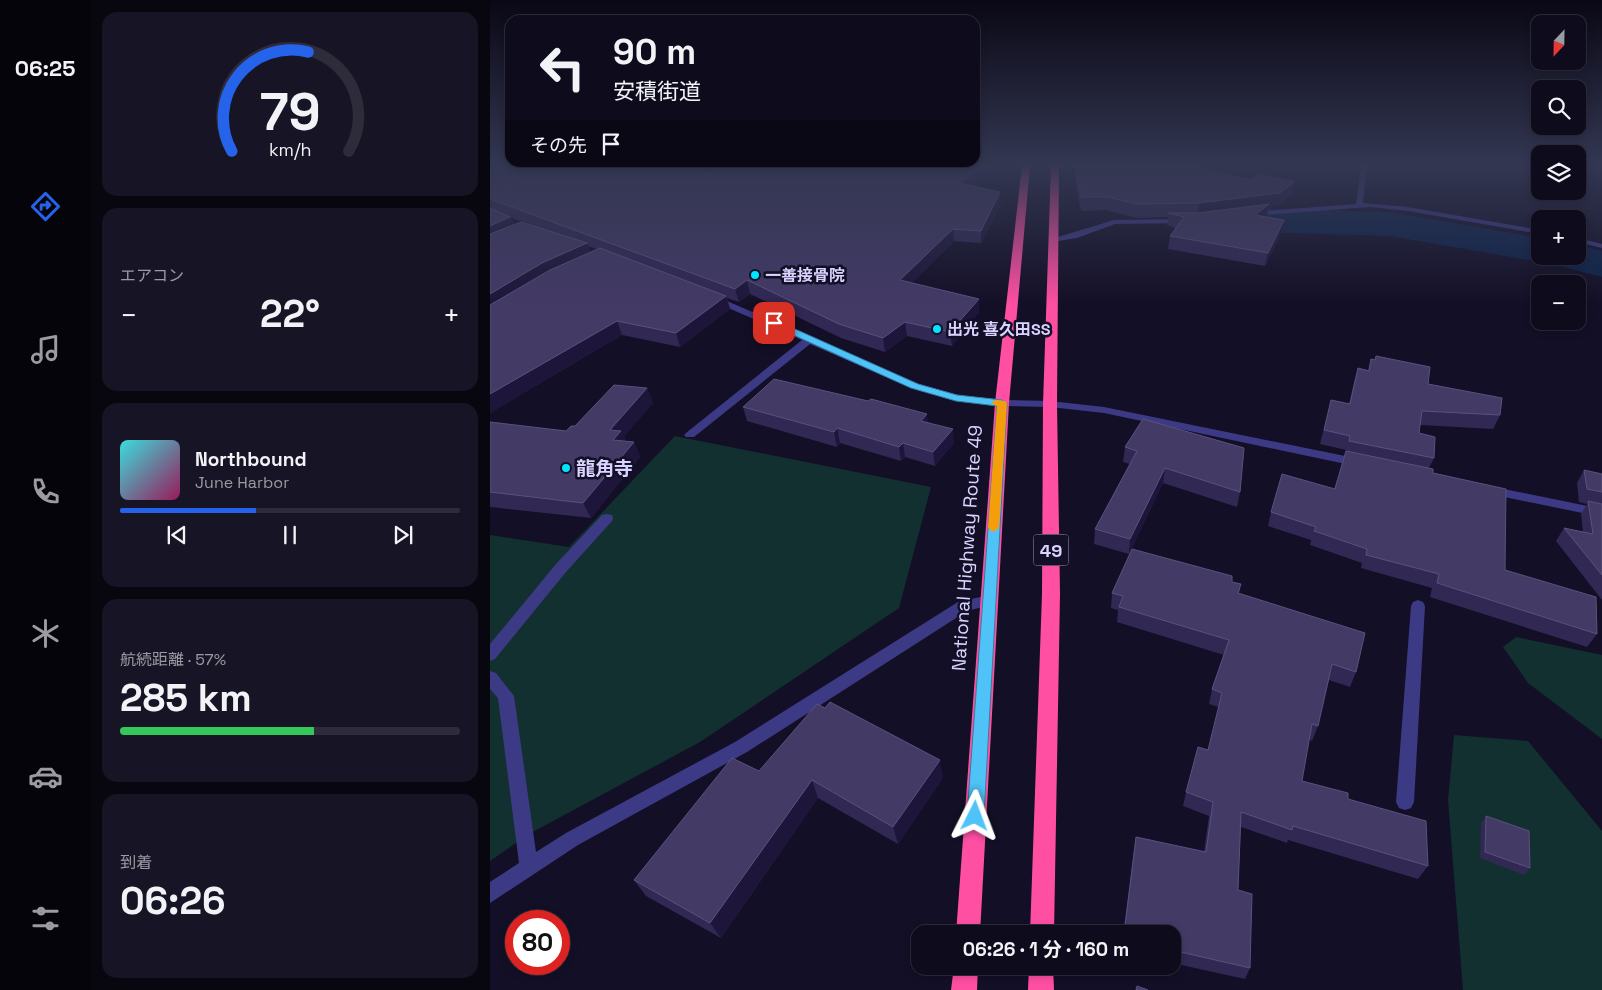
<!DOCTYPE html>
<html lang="ja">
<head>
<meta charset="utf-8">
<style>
	body { margin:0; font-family:"Space Grotesk","Noto Sans JP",sans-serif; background:#171425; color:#f1f3f6; height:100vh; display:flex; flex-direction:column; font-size:19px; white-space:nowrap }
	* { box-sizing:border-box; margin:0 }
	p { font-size:16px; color:#9b9ba3 }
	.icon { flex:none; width:28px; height:28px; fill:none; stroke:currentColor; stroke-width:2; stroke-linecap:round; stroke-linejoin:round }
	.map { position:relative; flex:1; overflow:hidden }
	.sheet { display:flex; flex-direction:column; gap:12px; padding:12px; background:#08060f; width:400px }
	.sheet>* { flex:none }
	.hud { position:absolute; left:15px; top:15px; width:475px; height:152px; border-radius:15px; box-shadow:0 2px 8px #0003,0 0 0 1px #2e2b3b; background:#0e0b1c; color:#f1f3f6; overflow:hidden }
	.needle { width:32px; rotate:202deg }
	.controls { position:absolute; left:1041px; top:15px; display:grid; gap:10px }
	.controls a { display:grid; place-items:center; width:55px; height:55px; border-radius:10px; background:#0e0b1c; box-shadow:0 2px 8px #0003,0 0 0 1px #2e2b3b; font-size:25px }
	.speed { position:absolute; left:15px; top:910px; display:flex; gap:10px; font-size:25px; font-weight:700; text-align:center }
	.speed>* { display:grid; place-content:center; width:65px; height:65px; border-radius:50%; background:#0e0b1c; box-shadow:0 2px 8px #0003,0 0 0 1px #2e2b3b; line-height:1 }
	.speed .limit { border:8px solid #d22; background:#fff; color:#111 }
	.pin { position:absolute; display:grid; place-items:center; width:42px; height:42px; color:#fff; margin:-21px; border-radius:10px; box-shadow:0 2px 8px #0006 }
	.me { position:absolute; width:55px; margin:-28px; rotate:3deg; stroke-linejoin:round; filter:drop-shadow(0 0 4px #0008) }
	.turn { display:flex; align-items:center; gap:18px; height:105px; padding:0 25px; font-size:22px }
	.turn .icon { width:65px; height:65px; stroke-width:2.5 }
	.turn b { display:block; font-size:35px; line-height:42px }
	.then { display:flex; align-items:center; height:48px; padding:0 25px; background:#0003; gap:10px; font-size:19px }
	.big { font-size:38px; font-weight:700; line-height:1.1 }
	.sheet .tile { flex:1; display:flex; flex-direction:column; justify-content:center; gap:8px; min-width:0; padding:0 18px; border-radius:15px; background:#171425 }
	.sheet .dial { align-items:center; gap:0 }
	.dial svg { height:130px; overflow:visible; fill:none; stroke:#2e2b3b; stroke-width:7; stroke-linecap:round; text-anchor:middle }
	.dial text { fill:#f1f3f6; stroke:none }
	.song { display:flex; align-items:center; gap:15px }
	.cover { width:60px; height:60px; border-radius:8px; background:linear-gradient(135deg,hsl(180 70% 55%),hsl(330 70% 35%)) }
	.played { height:5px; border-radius:2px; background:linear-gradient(90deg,#2563eb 40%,#2e2b3b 40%) }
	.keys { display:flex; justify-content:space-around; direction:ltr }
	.heat { display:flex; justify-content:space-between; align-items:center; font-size:28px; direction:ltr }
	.charge { height:8px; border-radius:4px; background:linear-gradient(90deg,#34c759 57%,#2e2b3b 0) }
	.trip { position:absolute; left:421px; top:925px; width:270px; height:50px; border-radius:15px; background:#0e0b1c; box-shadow:0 2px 8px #0003,0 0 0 1px #2e2b3b; font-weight:700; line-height:50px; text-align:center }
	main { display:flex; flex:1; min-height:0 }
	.tabs { display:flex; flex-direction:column; width:90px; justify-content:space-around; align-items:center; background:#06040b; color:#9b9ba3 }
	.tabs .icon { width:35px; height:35px }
	.tabs .current { color:#2563eb }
	.tabs b { font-size:22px; color:#f1f3f6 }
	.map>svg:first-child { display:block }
	.green { fill:#12302f }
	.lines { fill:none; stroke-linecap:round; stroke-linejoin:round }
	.river { fill:#0c2248; fill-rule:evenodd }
	.minor { fill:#3d3a85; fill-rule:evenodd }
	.highway { fill:#ff4fa3; fill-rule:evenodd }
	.wall { fill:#312854; fill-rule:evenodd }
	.shaded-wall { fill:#1d163a }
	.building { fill:#433a66; stroke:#5a527e }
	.route { fill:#4fc3f7; stroke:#337fa1 }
	.slow { fill:#f59e0b }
	.poi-dot { fill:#00e5ff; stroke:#130f26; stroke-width:2 }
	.labels { text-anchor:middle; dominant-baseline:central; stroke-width:5; stroke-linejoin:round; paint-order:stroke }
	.far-poi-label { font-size:16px; font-weight:bold; fill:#d9d4ff; stroke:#130f26; text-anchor:start }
	.shield { fill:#130f26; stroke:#9e99be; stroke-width:1 }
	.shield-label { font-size:18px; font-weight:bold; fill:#d9d4ff }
	.poi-label { font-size:19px; font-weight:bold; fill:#d9d4ff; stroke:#130f26; text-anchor:start }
	.street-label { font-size:19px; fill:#d9d4ff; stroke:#130f26 }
</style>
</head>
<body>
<main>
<nav class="tabs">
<b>06:25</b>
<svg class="icon current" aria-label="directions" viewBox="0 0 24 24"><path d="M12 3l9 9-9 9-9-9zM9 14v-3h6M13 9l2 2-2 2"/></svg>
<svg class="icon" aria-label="music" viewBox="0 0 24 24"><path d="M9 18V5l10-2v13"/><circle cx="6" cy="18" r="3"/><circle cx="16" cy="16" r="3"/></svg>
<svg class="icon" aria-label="phone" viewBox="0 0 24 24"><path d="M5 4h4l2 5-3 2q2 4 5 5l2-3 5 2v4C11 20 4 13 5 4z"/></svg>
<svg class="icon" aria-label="climate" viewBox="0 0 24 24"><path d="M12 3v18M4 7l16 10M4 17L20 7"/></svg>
<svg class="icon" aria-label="car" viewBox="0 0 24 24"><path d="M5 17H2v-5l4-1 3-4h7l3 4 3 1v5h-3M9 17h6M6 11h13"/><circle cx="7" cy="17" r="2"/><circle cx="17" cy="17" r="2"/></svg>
<svg class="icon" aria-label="filters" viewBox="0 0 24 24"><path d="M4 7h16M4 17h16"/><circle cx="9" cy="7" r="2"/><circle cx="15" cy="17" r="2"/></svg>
</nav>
<section class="sheet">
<div class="tile dial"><svg viewBox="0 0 100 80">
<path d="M14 69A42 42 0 1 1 86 69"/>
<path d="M14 69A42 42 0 0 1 61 8" stroke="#2563eb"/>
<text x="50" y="56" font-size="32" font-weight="700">79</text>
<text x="50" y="72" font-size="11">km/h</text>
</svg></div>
<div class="tile"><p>エアコン</p>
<div class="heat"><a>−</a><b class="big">22°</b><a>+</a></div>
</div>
<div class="tile">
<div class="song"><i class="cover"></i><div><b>Northbound</b><p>June Harbor</p></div></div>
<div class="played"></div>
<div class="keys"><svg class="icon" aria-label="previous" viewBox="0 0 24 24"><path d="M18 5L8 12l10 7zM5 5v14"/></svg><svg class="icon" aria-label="pause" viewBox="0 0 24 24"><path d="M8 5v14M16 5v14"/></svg><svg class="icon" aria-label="next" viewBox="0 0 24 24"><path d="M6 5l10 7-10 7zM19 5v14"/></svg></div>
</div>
<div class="tile"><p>航続距離 · 57%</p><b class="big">285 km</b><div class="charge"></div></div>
<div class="tile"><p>到着</p><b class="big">06:26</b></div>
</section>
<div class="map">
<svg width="1112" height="990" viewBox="0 0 1112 990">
	<rect width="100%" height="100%" fill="#130f26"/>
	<!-- green -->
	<path class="green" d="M185,436l256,51 -32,121 -199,134 -171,92 -39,27v-326l79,12z
		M1026,637l86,18v84l-74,-56 -25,-36z
		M964,735l74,6 74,90v159h-139l-15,-190z"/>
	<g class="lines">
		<!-- river -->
		<path class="river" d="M708,199l55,9 137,4 150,26v18h38v-11l24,6v26l-47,-12 -4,-5 -11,2 -150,-26 -137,-4 -69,-14 -5,-8 5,-8z"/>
		<!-- minor -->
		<path class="minor" d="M871,166h6l-4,37 45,4 132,23v4l-132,-23 -38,-4 -120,9 -4,-2 4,-2 106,-8z
			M693,219h3v4l-71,1 -38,14 -25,4 -4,-2 66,-20z
			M1088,238l24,6v4l-24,-6z
			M223,295l206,89 38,11 45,5 48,1 54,6 256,52 6,4 -6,4 -256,-54 -54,-6 -48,-1 -46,-5 -45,-13 -101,-44 -116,93h-8l-2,-2 2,-2 116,-93 -92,-40 -2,-2z
			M999,486l113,23v8l-117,-24 -2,-3z
			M117,514l5,1 1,3 -1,3 -46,51 -71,87 -5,2v-17l66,-80 46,-49z
			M499,595l5,1 2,4 -2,4 -27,7 -220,141 -169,93 -88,58v-21l29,-19 -21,-165 -8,-9v-18l6,2 18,23 22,156 30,-19 169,-91 223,-140z
			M928,600l5,2 2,4 -11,196 -3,6 -6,2 -6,-2 -3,-6 15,-196 2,-4z"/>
		<!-- highway -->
		<path class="highway" d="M532,166h8l-21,237 -29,531h-24l39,-531z
			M561,166h8l-2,238 3,190 -6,340h-24l12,-340 1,-190z
			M464,966h24l-1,24h-26z
			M539,966h24l1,24h-26z"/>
	</g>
	<!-- wall -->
	<path class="wall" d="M0,166l217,5 11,-5h278v6l-22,14 27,18 -20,39 -27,-2 -42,42 67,29 -27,34 -45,-10 -22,16 -44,-14 -91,-44 -11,8 -12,-4 3,11 -50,38 -58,-12 -132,78zM20,217l29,11 -25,-4zM98,246l9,3 -7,3z
		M585,166l175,14 44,2 -3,13 -13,11 -10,2 -1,8 -2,1 17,15 -17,34 -97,-17 2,-13 6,-8 -9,-3 1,-8 -31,1 -31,-8 -25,1 -6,-32z
		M886,356l52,28 72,31 -7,14 -73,-4 -1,8 15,25 -5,10 76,102 92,64 -10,13 -157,-50 2,-9 -71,-20 1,-5 -52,-18 1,-5 -43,-14 3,-14 63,-23 12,-39 -26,-6 11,-44 18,4 5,-22 4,-14 10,2 3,-11 4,1z
		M157,388l6,15 -29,33 2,6h8l6,15 -49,61 -101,-11v-85l76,9z
		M378,401l60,21 26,21 -19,23 -30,-9 -4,4 -61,-18 -3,4 -90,-26 -4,-14z
		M653,419l97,73 -3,15 -74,-24 -34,71 -35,-10 1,-15 35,-65 -7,-2 2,-15z
		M1094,470l18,4v126l-46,-59 8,-13 19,4 -2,-18 6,-10 -8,-2 -2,-19z
		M742,582l9,2 -2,9 117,79 -6,15 -21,-7 -11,46 -6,15 -3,-2 -7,42 46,18 80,67 -10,13 -130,-39 -1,3 -46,-16 -3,63 12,78 -5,11 -73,-16v-29h-49l11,-83h70l5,-35 -26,-10 3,-14 22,-42 11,-43 -10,-3 3,-15 12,-34 -107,-33 1,-12 -7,-2 1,-15z
		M269,771l184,7 -45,66 -80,-46 -97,140 -75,-42 -12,-16z
		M996,816l44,52 -6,7 -44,-17 1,-35z"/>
	<!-- shaded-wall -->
	<path class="shaded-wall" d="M496,166h10v6l-36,22 -1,-11z
		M804,182l-3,13 -13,11 -10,2 -1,8 -14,11 -56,-10 2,-14z
		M510,192l1,12 -20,39v-12z
		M20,217l6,12 -26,12v-15z
		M794,220l-2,12 -17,34 3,-13z
		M463,229l1,12 -52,53 -2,-14z
		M97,243l5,13 -102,56v-18l52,-31z
		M257,280l3,14 -11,8 -4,-13z
		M236,296l4,13 -50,38 -4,-14z
		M489,299v13l-27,34 -2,-14z
		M127,321l5,14 -132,78v-19z
		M415,322l2,14 -22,16 -2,-14z
		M157,388l6,15 -29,33 4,10 -15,-6 -3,-10z
		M437,414l2,15 -8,-8z
		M347,428l3,15 -3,4 -3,-15z
		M463,429l1,14 -19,23 -2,-14z
		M144,442l6,15 -49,61 -8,-15z
		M413,443l2,14 -4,4 -2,-14z
		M675,468l-2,15 -34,71 1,-15z
		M450,760l3,18 -45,66 -5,-17z
		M322,780l6,18 -97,140 -11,-15z"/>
	<!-- building -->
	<path class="building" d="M0,166h200l17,5 11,-5h268l-27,17 41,9 -19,39 -28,-2 -53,51 79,19 -29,33 -45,-10 -22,16 -44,-14 -92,-44 -12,9 -245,-90z
		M585,166h116l59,14 8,-6 36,8 -14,11 -81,10 -61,1 -31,-7h-26z
		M779,204l-14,11 29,5 -16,33 -98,-17 14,-19 -16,-4h31z
		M0,208l20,9 -20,9z
		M31,222l66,21 -45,20 -52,31v-60z
		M110,248l126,48 -50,37 -59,-12 -127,73v-89l60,-35z
		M886,356l54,11 -2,17 74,14 -2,17 -78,-4 -3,22 16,4 -1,21 -85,-17 1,-5 -26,-6 7,-30 19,4 8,-36 11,3 2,-12 4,1z
		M284,379l94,22 3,-2 56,15 -6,7 32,8 -20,23 -30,-9 -4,4 -62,-19 -3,4 -91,-25z
		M124,385l33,3 -37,42 11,1 -8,9 21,2 -51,61 -93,-11v-70l76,9 5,-5h4z
		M653,419l101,29 -4,44 -75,-24 -35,71 -35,-10 42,-78 -12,-4z
		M856,451l87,18v4l73,16 -1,81 91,27 1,37 -160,-51 2,-9 -73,-19 1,-6 -53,-18 2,-4 -45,-15 11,-38 53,15z
		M1094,470l18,4v18l-15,-3z
		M1098,501l14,3v71l-38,-47 29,6z
		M642,549l100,27v6l9,2 -3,9 127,40 -9,39 -24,-8 -14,62 -6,-2 -10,57 46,12v6l78,22 2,45 -135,-40 -1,4 -51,-18 -3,78 14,4 -2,74 -78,-18v-16h-48l12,-97 70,15 7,-50 -27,-10 12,-45 10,3 14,-57 -10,-4 17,-49 -110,-33 4,-11 -11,-3z
		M340,702l110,58 -47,67 -81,-47 -102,143 -76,-43 98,-122 27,13 58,-67 8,4z
		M996,816l43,15 1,37 -45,-16z
		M647,986l11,4h-12z"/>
	<!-- sky -->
	<linearGradient id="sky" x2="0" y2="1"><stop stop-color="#0a0815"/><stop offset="0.54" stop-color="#333752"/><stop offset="1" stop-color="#333752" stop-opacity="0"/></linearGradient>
	<rect width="1112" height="305" fill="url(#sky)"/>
	<!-- route -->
	<path class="route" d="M281,321h6l141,63 39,11 45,5 5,3 -23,413 -3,5 -6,3 -5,-3 -3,-5 30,-410 -41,-5 -45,-13 -140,-63z"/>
	<!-- slow -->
	<path class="slow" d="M506,400l9,1 2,2 -8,125 -6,4 -5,-4 9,-122 -6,-3z"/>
	<!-- markers -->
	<g class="poi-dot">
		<circle cx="265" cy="275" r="5"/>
		<circle cx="447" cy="329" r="5"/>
		<circle cx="76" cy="468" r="5"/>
	</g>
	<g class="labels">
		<!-- far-poi labels -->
		<g class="far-poi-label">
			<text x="275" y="275">一善接骨院</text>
			<text x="457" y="329">出光 喜久田SS</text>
		</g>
		<!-- shield labels -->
		<rect class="shield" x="543.5" y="534.5" width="35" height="31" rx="4"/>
		<g class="shield-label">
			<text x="561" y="550">49</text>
		</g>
		<!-- poi labels -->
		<g class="poi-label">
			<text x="86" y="468">龍角寺</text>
		</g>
		<!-- street labels -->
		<g class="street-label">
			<text transform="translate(477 548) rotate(-86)">National Highway Route 49</text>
		</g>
	</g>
</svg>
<div class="controls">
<a><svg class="needle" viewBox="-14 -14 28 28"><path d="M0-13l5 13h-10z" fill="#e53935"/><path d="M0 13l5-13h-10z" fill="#9b9ba3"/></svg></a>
<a><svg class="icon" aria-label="search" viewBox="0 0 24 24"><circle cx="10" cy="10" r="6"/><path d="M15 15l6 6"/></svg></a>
<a><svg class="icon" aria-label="layers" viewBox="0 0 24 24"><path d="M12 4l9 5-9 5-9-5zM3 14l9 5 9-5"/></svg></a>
<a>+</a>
<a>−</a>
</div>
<div class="speed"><div class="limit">80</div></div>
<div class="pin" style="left:284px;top:323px;background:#d93025"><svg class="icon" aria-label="arrive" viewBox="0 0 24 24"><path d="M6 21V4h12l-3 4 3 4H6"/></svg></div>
<svg class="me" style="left:485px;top:816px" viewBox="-20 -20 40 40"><path d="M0-17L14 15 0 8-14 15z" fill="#4fc3f7" stroke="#fff" stroke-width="4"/></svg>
<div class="trip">06:26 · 1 分 · 160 m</div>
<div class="hud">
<div class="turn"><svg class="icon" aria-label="left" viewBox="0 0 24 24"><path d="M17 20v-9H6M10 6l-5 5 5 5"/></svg><div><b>90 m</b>安積街道</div></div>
<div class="then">その先<svg class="icon" aria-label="arrive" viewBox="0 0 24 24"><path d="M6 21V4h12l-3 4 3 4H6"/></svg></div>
</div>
</div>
</main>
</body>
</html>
